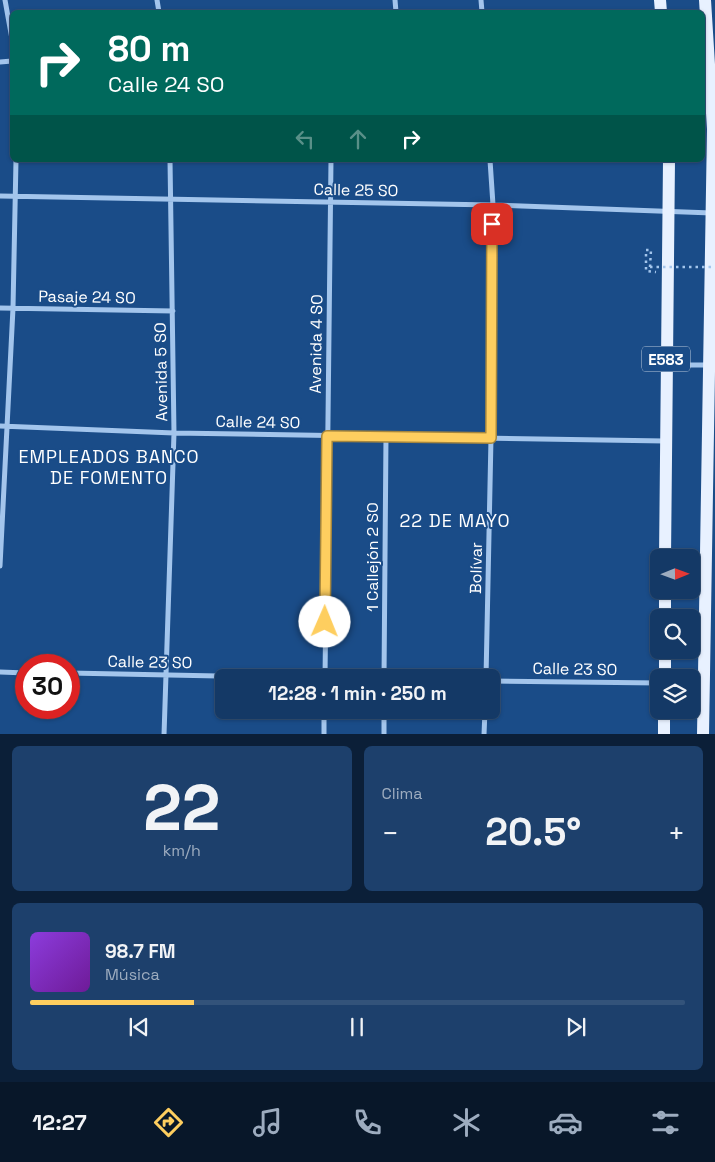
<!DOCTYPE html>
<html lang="es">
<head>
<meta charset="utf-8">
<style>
	body { margin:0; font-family:"Space Grotesk",sans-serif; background:#1d406c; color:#f1f3f6; height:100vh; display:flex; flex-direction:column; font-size:19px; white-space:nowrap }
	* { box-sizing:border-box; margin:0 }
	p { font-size:16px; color:#9dacbf }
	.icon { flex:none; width:28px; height:28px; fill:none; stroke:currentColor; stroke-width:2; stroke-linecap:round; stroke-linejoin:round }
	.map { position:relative; height:734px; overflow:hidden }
	.drawer { display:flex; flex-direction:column; gap:12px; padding:12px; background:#0b1f38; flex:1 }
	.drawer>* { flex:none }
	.top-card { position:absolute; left:10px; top:10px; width:695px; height:152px; border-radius:8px; box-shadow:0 1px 4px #0004,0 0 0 1px #33537a; background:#00695c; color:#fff; overflow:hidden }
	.needle { width:32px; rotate:89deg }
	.buttons { position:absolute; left:650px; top:549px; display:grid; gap:10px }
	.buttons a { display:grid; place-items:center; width:50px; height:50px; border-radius:8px; background:#143966; box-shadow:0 1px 4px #0004,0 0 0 1px #33537a; font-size:25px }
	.speed { position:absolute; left:15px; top:654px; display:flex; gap:10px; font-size:25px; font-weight:700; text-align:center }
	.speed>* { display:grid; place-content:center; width:65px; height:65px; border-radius:50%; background:#143966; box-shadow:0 1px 4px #0004,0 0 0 1px #33537a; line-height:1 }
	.speed .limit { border:8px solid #d22; background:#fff; color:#111 }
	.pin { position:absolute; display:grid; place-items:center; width:42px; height:42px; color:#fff; margin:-21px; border-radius:10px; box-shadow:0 2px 8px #0006 }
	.me { position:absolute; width:55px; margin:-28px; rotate:1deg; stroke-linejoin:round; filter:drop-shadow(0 0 4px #0008) }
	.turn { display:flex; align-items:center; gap:18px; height:105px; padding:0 15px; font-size:22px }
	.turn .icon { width:65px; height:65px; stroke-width:2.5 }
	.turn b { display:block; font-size:35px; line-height:42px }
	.lanes { display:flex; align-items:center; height:48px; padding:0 15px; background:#0003; justify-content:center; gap:25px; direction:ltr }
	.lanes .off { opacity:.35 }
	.big { font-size:38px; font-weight:800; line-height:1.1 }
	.drawer .widget { flex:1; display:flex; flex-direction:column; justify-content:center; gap:8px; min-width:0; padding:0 18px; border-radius:8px; background:#1d406c }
	.drawer .dial { align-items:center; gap:0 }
	.dial b { font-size:65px; line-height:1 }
	.song { display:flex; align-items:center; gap:15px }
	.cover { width:60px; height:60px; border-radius:8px; background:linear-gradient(135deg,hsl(270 70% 55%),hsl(280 70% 35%)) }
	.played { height:5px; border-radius:2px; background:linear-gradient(90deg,#fece5f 25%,#33537a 25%) }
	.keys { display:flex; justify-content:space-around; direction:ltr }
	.heat { display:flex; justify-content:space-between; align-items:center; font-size:28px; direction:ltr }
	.drawer .tiles { flex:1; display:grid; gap:12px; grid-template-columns:1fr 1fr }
	.widget:last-child { grid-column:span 2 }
	.trip { position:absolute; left:215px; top:669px; width:285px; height:50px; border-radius:8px; background:#143966; box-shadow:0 1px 4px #0004,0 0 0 1px #33537a; font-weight:800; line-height:50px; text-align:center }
	.menu { display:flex; height:80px; justify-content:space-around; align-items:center; background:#081729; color:#9dacbf }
	.menu .icon { width:35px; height:35px }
	.menu .selected { color:#fece5f }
	.menu b { font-size:22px; color:#f1f3f6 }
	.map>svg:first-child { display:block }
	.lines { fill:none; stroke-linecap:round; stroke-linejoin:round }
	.path { stroke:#a3c5ec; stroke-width:2.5; stroke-dasharray:2.5 4; stroke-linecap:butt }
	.minor { stroke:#a3c5ec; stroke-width:5 }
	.primary { stroke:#e8f1ff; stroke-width:12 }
	.path-bridge { stroke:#a3c5ec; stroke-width:2.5; stroke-dasharray:2.5 4; stroke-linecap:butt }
	.route-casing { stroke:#a5863e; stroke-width:12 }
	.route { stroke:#fece5f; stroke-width:9 }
	.labels { text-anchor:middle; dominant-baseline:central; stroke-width:4; stroke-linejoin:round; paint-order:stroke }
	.shield { fill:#1a4c88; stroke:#bac9db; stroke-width:1 }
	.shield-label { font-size:15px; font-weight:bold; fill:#fff }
	.street-label { font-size:16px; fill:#fff; stroke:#1a4c88 }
	.neighbourhood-label { font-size:18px; letter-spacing:1px; fill:#fff; stroke:#1a4c88 }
</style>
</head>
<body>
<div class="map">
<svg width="715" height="735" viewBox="0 0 715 735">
	<rect width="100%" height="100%" fill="#1a4c88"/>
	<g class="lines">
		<!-- path -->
		<path class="path" d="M650,267l1,-17h-5v21l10,1"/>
		<!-- minor -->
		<path class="minor" d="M5,0l7,39
			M157,0l2,12
			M395,0l1,12
			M481,0l1,12
			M0,62l12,-1
			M0,196l493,9 219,8
			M0,308l173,3
			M666,365h42
			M0,426l174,7 491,8
			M0,566l13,-258 3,-148
			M0,672l26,1
			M69,673l252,5
			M325,678l6,-518
			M384,678l2,-242
			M486,678l5,-240 2,-233 -3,-45
			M491,681l168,2
			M164,735l10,-302 -4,-273
			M324,735v-25
			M384,735v-25
			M484,735l1,-25"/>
		<!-- primary -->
		<path class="primary" d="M660,0l1,12
			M665,558l4,-398
			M665,618v-28
			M665,678v-28
			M664,735v-25
			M703,735l10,-606 -8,-129"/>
		<!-- path-bridge -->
		<path class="path-bridge" d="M650,267h65"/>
	</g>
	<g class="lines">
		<!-- route casing -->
		<g class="route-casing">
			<path id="route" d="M325,622l2,-186 164,2 1,-214"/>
		</g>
		<!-- route -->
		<use href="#route" class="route"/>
	</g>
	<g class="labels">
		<!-- shield labels -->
		<rect class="shield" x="642" y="346.5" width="48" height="25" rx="4"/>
		<g class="shield-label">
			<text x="666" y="359">E583</text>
		</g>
		<!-- street labels -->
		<g class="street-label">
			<text transform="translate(356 190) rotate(1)">Calle 25 SO</text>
			<text transform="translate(87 297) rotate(1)">Pasaje 24 SO</text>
			<text transform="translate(316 344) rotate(-89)">Avenida 4 SO</text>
			<text transform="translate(161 372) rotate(-91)">Avenida 5 SO</text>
			<text transform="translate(258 422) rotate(1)">Calle 24 SO</text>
			<text transform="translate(372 557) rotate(-90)">1 Callejón 2 SO</text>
			<text transform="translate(476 568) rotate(-89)">Bolívar</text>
			<text transform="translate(150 662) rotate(1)">Calle 23 SO</text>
			<text transform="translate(575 669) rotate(1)">Calle 23 SO</text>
		</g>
		<!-- neighbourhood labels -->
		<g class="neighbourhood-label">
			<text x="109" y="456">EMPLEADOS BANCO<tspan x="109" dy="21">DE FOMENTO</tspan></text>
			<text x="455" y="520">22 DE MAYO</text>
		</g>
	</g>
</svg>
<div class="buttons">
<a><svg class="needle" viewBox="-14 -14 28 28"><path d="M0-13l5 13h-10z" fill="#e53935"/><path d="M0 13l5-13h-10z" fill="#9dacbf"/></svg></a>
<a><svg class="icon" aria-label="search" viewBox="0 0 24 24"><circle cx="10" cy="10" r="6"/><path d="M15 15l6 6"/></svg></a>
<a><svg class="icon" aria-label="layers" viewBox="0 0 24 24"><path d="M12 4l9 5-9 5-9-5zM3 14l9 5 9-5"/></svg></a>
</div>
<div class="speed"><div class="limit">30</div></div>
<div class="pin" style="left:492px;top:224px;background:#d93025"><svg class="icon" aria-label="arrive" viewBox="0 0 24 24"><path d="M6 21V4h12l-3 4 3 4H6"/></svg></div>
<svg class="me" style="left:325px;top:622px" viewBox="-20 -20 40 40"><circle r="19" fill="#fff"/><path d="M0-13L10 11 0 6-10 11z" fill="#fece5f"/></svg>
<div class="trip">12:28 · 1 min · 250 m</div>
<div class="top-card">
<div class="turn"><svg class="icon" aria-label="right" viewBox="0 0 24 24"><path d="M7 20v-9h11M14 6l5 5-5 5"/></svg><div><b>80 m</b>Calle 24 SO</div></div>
<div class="lanes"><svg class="icon off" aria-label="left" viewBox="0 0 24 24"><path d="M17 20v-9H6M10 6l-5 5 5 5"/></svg><svg class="icon off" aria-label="ahead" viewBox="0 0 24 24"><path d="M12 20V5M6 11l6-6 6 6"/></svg><svg class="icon" aria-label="right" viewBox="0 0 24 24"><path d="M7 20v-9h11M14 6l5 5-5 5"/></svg></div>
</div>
</div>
<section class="drawer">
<div class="tiles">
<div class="widget dial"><b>22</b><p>km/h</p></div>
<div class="widget"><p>Clima</p>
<div class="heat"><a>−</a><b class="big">20.5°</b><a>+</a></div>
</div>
<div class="widget">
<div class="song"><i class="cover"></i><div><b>98.7 FM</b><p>Música</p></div></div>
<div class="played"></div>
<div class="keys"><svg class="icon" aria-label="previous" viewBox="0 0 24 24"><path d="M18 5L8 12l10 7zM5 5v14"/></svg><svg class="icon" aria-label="pause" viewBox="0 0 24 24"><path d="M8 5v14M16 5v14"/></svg><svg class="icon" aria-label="next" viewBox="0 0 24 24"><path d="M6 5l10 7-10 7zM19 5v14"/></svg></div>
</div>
</div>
</section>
<nav class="menu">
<b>12:27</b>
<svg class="icon selected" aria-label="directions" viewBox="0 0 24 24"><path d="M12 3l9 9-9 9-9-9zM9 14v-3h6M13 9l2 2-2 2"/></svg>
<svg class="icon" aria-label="music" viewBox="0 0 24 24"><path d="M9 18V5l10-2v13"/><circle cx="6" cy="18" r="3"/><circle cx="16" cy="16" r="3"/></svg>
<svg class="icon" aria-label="phone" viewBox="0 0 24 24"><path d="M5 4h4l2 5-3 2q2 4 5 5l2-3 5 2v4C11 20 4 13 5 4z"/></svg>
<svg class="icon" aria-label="climate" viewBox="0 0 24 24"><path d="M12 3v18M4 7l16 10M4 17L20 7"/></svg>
<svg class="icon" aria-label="car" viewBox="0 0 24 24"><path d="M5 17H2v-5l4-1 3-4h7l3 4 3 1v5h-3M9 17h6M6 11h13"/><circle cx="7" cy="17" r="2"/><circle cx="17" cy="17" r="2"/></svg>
<svg class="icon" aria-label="filters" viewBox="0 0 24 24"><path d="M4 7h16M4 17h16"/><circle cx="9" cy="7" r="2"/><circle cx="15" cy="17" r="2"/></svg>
</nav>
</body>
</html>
